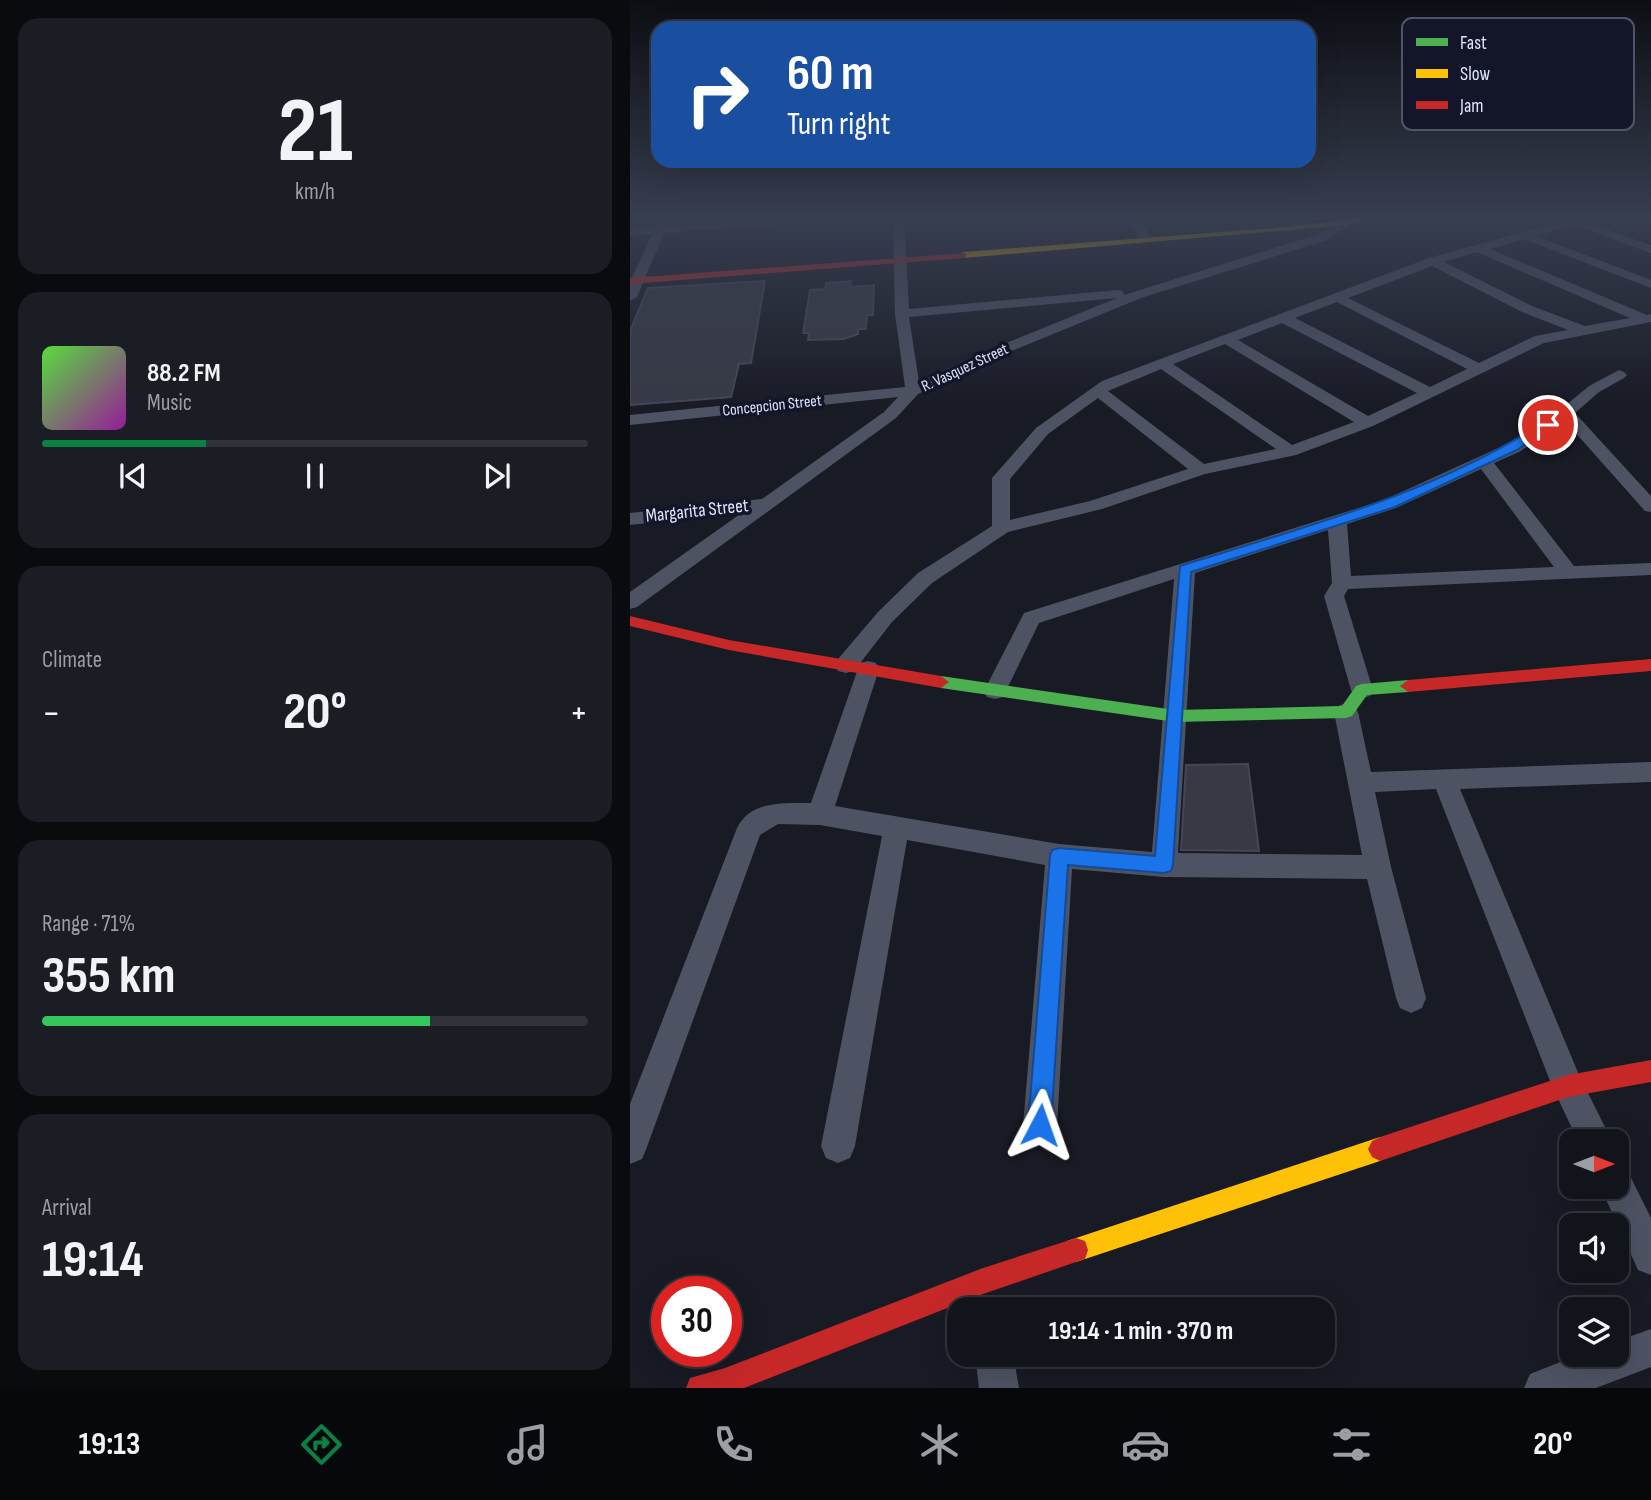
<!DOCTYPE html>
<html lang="en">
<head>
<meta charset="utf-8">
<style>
	body { margin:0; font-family:"Sofia Sans Condensed",sans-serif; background:#1b1d24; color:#f1f3f6; height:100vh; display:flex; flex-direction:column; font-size:26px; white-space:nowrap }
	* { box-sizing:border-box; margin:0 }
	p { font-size:23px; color:#9c9ea3 }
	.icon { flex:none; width:38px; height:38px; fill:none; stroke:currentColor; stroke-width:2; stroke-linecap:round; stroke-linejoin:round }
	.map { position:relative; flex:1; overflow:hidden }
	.drawer { display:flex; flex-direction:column; gap:18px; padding:18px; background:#0a0b0f; width:630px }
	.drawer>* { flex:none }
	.banner { position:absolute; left:21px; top:21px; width:665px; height:147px; border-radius:21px; box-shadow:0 7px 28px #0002,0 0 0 2px #31333a; background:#1a4fa0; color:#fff; overflow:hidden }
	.needle { width:46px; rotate:90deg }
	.tools { position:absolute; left:929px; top:1129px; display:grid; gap:14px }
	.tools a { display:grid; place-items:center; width:70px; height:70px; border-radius:14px; background:#12141b; box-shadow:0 7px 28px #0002,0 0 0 2px #31333a; font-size:35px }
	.speed { position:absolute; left:21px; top:1276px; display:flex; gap:14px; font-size:35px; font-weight:700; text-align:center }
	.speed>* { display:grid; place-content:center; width:91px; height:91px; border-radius:50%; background:#12141b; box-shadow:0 7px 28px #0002,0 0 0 2px #31333a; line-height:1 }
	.speed .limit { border:10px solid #d22; background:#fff; color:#111 }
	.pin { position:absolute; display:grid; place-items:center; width:60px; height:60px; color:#fff; margin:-30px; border:4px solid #fff; border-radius:50%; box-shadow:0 2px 7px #0007 }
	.me { position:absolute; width:77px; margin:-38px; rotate:4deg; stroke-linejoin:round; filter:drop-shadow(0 0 5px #0008) }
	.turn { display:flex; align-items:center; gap:24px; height:147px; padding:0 21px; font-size:32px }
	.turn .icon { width:91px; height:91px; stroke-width:2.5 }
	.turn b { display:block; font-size:49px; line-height:60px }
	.big { font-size:52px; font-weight:700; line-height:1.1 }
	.drawer .widget { flex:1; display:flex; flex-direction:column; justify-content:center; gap:10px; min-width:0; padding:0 24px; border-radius:21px; background:#1b1d24 }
	.drawer .dial { align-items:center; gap:0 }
	.dial b { font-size:91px; line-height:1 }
	.song { display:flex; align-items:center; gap:21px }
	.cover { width:84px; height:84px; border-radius:10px; background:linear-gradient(135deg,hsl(110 70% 55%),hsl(300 70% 35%)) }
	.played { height:7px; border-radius:4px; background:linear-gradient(90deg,#0b8043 30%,#31333a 30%) }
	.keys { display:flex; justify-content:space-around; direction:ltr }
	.heat { display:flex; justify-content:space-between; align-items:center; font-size:38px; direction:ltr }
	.charge { height:10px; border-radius:5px; background:linear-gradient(90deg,#34c759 71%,#31333a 0) }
	.trip { position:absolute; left:317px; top:1297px; width:388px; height:70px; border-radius:21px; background:#12141b; box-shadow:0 7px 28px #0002,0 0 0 2px #31333a; font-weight:700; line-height:70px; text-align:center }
	.dock { display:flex; height:112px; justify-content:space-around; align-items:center; background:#07080b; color:#9c9ea3 }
	.dock .icon { width:49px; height:49px }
	.dock .on { color:#0b8043 }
	.dock b { font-size:32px; color:#f1f3f6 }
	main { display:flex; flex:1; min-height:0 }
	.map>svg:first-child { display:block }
	.building { fill:#373945; stroke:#444656; stroke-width:2 }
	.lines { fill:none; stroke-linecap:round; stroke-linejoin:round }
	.street { fill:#4e5364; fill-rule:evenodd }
	.fast { fill:#4caf50; fill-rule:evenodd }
	.slow { fill:#ffc107; fill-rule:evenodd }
	.jam { fill:#c62828; fill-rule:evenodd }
	.route { fill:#1a73e8; stroke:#114b97; stroke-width:2 }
	.labels { text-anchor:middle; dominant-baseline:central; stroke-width:7; stroke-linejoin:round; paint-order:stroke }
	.far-street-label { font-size:16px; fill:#dee4fc; stroke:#131629 }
	.street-label { font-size:19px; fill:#dee4fc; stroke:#131629 }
	.key { fill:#131629; stroke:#505468; stroke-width:2 }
	.key-label { font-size:19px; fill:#dee4fc }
</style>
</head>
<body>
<main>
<section class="drawer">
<div class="widget dial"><b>21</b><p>km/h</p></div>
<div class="widget">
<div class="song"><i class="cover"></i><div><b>88.2 FM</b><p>Music</p></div></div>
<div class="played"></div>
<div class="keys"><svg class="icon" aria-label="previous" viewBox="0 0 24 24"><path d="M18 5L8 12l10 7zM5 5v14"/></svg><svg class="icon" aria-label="pause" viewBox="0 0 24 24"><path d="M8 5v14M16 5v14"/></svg><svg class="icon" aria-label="next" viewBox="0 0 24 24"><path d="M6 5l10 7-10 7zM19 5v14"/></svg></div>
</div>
<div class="widget"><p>Climate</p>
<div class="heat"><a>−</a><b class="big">20°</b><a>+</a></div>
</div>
<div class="widget"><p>Range · 71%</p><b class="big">355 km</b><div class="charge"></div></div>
<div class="widget"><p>Arrival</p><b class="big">19:14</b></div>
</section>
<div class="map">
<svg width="1021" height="1388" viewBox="0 0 1021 1388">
	<rect width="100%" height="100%" fill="#181a24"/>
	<!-- building -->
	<path class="building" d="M135,281l-14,82 -12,1 -8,33 -101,8v-74l18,-43z
		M221,281l-1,6 24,-2 -1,30h-6l-1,14h-8v5l-14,5 -36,1 1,-7h-6l7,-43 15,-1 1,-6z
		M618,764l11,87 -78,-1 5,-85z"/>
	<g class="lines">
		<!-- street -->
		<path class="street" d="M34,217l6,3 -3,6 117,-9h44l-6,3 -158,13 -27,64 -7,4v-19l22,-48 -22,2v-8l25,-1 5,-9z
			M263,217h11l5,92 209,-19 5,1 1,4 195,-61 25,-13 10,2 -27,17 -186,58 -154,63 -69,33 -22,24 -259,189 -7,2v-17l113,-80 -113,13v-12l132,-14 122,-87 14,-15 -268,28v-10l275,-28 -10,-73zM487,298l-140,57 -58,27 -10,-65z
			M499,217h10l12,22 -2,3h-8z
			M965,217l-9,5 65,23v8l-77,-28 -38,11 115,44v8l-127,-49 -34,10 157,66 4,-1v8l-107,21 -171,83 -77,29 -91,19 -103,35 -94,23 -76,51 -40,39 -38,49 -8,2 -8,-2 -3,-6 3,-6 40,-47 40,-39 74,-47v-48l44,-50 66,-47 327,-123 141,-39zM847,252l153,66 -45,8 -53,-20 -88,-44zM802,266l90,46 46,18 -33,6 -56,27 -131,-65zM707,302l130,67 -37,18 -135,-69zM652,323l135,70 -49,23 -130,-76zM595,344l129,78 -62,23 -119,-81zM531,369l115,80 -72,15 -96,-73zM468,398l90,71 -98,32 -80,19v-41l38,-45z
			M1003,217h18v7z
			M989,370l5,2 3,3 -3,3 -25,14 -24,21 76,83v16l-6,-1 -80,-90 -46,31 -25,11 80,103 77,-3v12l-303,14 -4,7 29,94 -3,6 -8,2 -8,-2 -3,-6 -27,-94 8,-13 -4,-53 -133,43 -17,280 184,2 -28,-143 4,-6 8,-3 8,3 4,6 13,60 280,-10v20l-191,7 119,286 33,66h-34l-26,-55 -116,-297 -61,3 16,75 35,131 -4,10 -11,5 -11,-5 -4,-10 -29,-119 -203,-2 -92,-8 -15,257 -5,12 -12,5 -12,-5 -5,-12 22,-261 -138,-25 -52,306 -5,12 -12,5 -12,-5 -5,-12 61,-310 -62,-11 -42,-1 -18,11 -113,312 -5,12 -12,5v-60l107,-276c14,-28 48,-25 74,-25l49,-140 8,-2 8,2 3,6 -44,137 224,38 93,8 22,-273 -135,44 -36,74 -8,2 -8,-2 -3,-6 40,-78 360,-113 123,-56 53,-34 29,-24zM851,469l73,98 -203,9 -4,-52 49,-16z
			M987,1169l12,5 22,44v57l-13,-5 -38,-84h17z
			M1021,1329v38l-55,21h-72l6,-14 51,-20h36v-13z
			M345,1354h38l6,34h-40z"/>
		<!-- fast -->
		<path class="fast" d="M311,676l234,34 167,-4 14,-20 6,-2 46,-4 8,6 -8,6 -41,3 -15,21 -6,2 -171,4 -234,-34 -8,-6z"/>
		<!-- slow -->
		<path class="slow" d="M735,217h12l-29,8 -385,33 -4,-3 4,-3 323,-25z
			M750,1137l8,4 4,8 -4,8 -8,4 -304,101 -9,-3 -3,-9 3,-9 9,-3z"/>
		<!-- jam -->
		<path class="jam" d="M336,253v4l-3,1 -333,26v-6z
			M0,616l99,24 212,36 8,6 -8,6 -212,-38 -99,-24z
			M1021,659v12l-243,21 -8,-6 8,-6z
			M1021,1060v22l-83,15 -188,64 -8,-4 -4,-8 4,-8 8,-4 188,-62z
			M446,1238l9,3 3,9 -3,9 -9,3 -93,32 -239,94h-58l4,-10 35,-10 258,-100z"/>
	</g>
	<!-- sky -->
	<linearGradient id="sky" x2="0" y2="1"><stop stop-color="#0d0e14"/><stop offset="0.53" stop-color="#373e50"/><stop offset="1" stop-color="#373e50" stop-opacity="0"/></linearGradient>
	<rect width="1021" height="411" fill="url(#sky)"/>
	<!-- route -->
	<path class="route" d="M914,422l10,3 -37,25 -122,57 -204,65 -18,293 -2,6 -7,2 -96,-8 -17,260 -3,9 -8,3 -9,-3 -3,-9 22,-269 2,-6 7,-2 96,8 25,-290c124,-39 253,-72 364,-144z"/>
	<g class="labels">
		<!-- far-street labels -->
		<g class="far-street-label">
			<text transform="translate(335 368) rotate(-25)">R. Vasquez Street</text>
			<text transform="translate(142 406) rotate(-6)">Concepcion Street</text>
		</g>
		<!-- street labels -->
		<g class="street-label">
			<text transform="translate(67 511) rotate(-6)">Margarita Street</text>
		</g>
	</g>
	<!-- legend -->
	<rect x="772" y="18" width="232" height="112" rx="10" class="key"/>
	<rect x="786" y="38" width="32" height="8" fill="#4caf50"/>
	<rect x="786" y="69" width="32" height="9" fill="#ffc107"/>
	<rect x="786" y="101" width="32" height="8" fill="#c62828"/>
	<g class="key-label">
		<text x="830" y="49">Fast</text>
		<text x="830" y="80">Slow</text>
		<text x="830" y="112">Jam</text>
	</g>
</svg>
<div class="tools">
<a><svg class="needle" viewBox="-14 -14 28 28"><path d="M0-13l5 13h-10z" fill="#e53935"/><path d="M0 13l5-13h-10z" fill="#9c9ea3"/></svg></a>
<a><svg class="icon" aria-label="sound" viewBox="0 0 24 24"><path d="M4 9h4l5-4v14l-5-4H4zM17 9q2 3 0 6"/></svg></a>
<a><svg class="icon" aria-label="layers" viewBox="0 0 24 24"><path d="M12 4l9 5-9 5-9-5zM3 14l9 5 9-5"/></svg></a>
</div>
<div class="speed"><div class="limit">30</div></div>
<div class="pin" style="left:918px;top:425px;background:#d93025"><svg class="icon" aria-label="arrive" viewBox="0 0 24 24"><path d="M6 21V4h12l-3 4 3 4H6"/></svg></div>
<svg class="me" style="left:410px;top:1125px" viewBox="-20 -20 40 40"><path d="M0-17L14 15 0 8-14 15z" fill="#1a73e8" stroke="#fff" stroke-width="4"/></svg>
<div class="trip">19:14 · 1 min · 370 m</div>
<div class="banner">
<div class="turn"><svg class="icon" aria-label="right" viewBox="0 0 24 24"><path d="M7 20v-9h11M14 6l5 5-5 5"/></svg><div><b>60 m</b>Turn right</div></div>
</div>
</div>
</main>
<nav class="dock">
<b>19:13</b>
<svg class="icon on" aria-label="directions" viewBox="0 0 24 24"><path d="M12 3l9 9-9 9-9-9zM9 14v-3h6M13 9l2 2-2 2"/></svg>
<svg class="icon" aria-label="music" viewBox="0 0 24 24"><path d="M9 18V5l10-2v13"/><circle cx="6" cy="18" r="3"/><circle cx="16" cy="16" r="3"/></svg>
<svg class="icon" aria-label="phone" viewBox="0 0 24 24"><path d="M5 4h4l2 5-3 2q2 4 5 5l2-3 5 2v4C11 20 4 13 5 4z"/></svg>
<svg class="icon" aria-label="climate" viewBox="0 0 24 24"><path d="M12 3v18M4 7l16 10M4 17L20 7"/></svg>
<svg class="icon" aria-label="car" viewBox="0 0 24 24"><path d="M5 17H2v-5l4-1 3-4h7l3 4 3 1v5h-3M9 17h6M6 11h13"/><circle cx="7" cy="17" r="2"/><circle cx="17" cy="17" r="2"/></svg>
<svg class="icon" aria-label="filters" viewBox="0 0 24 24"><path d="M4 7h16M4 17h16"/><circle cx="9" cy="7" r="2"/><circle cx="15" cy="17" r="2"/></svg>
<b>20°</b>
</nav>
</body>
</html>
